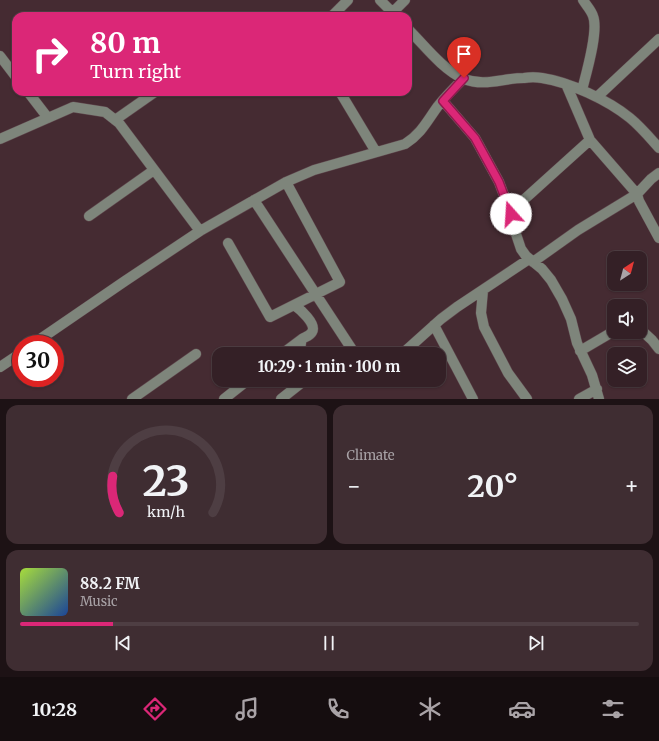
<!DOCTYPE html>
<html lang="en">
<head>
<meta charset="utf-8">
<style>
	body { margin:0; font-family:Merriweather,serif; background:#3f2d32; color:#f1f3f6; height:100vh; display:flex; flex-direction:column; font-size:15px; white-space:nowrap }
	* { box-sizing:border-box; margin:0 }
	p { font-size:13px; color:#a9a3a7 }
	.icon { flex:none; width:22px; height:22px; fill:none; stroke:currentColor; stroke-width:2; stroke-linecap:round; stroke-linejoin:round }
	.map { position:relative; height:399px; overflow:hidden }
	.sheet { display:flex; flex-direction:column; gap:6px; padding:6px; background:#1d1215; flex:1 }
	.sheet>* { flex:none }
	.banner { position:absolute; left:12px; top:12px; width:400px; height:84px; border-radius:12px; box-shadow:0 1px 3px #0004,0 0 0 1px #4e3e43; background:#db2777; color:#fff; overflow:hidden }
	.needle { width:26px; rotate:36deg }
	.fabs { position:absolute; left:607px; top:251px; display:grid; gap:8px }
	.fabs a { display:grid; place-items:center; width:40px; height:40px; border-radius:8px; background:#342026; box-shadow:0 1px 3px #0004,0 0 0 1px #4e3e43; font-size:20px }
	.speed { position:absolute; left:12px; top:335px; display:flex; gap:8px; font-size:20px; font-weight:700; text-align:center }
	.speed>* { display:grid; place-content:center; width:52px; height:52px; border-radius:50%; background:#342026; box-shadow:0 1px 3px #0004,0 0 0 1px #4e3e43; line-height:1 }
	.speed .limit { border:6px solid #d22; background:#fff; color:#111 }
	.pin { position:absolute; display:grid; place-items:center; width:34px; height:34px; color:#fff; margin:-41px -17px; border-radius:50% 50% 50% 0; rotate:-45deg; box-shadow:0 0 4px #0007 }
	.pin .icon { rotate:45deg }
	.me { position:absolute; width:44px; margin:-22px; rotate:341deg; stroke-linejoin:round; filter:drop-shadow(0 0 3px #0008) }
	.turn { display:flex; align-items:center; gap:14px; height:84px; padding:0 12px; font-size:18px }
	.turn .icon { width:52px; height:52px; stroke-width:2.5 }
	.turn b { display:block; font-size:28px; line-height:34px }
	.big { font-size:30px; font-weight:700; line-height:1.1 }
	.sheet .tile { flex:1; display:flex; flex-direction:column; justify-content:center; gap:6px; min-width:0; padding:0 14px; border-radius:12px; background:#3f2d32 }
	.sheet .dial { align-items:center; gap:0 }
	.dial svg { height:104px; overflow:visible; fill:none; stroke:#4e3e43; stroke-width:7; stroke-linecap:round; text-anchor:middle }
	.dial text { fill:#f1f3f6; stroke:none }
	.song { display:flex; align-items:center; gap:12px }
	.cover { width:48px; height:48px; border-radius:6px; background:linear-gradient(135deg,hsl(80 70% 55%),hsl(220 70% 35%)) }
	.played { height:4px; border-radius:2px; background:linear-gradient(90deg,#db2777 15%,#4e3e43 15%) }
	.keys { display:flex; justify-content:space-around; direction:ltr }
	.heat { display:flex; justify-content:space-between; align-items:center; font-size:22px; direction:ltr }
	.sheet .tiles { flex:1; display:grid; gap:6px; grid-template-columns:1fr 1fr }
	.tile:last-child { grid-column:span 2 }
	.trip { position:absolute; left:212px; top:347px; width:234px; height:40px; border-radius:12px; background:#342026; box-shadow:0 1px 3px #0004,0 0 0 1px #4e3e43; font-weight:700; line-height:40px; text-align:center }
	.tab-bar { display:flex; height:64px; justify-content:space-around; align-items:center; background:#150d0f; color:#a9a3a7 }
	.tab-bar .icon { width:28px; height:28px }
	.tab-bar .current { color:#db2777 }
	.tab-bar b { font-size:18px; color:#f1f3f6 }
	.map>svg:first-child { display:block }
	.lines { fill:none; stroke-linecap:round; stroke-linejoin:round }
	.minor-casing { stroke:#5f474d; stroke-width:11 }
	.minor { stroke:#7e857b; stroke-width:10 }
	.route-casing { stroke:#8e194d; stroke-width:10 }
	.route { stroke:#db2777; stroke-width:7 }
</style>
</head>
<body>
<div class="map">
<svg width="659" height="399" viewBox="0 0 659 399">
	<rect width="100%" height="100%" fill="#452b32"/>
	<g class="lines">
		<!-- minor casing -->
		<g class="minor-casing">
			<path id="minor" d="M380,0l16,16
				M392,13l13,-13
				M332,16l16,-16
				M408,29c16,16 35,41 56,50 21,8 39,-1 60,-1 6,-1 12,-1 18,0 27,4 66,22 88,40 11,9 20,20 29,30
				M0,56l16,21
				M582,90c4,-16 17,-59 11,-74 -2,-6 -7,-11 -10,-16
				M28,92l20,26
				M340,92l36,60
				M597,97l62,-58
				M443,101l32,37 24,44 12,32
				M115,120l40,-28
				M0,139l73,-32 32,5 14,11 81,108
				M590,140l-72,65 -7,9v5l10,30 5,7 16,13 9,11 11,19 9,20 6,24 15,32 7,24
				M659,173l-8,6 -14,15 2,7 20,37
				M254,200l101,154
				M89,216l65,-46
				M228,243l42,74 70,-35 -54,-100
				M533,262l45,-32 59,-36 -47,-54 -24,-56
				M483,290l-2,23 3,14 24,46 19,26
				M294,305c6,4 23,19 18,27 -2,4 -7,5 -10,7 -2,7 -2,9 1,15
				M434,325l39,74
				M640,329l12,11 7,9
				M33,344l92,-63 75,-50 86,-49 28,-12 91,-26c17,-11 22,-23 33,-38 8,-10 17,-19 26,-28
				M580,351l34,-20
				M282,354l20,-15
				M402,354l39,-35 16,-12 72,-48
				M0,367l21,-14
				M132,399l64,-45
				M224,399l24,-19
				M281,399l24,-19
				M579,399l18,-10"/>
		</g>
		<!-- minor -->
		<use href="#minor" class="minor"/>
	</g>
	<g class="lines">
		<!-- route casing -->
		<g class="route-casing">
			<path id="route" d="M464,78l-21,23 32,37 24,44 12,32"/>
		</g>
		<!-- route -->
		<use href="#route" class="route"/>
	</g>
</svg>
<div class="fabs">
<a><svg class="needle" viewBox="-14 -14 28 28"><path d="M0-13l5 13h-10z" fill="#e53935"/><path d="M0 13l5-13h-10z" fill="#a9a3a7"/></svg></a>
<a><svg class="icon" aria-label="sound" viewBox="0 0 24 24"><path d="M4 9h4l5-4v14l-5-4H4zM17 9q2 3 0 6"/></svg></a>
<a><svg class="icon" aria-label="layers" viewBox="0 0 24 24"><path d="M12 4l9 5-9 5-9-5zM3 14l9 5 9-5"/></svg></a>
</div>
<div class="speed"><div class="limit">30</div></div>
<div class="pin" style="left:464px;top:78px;background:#d93025"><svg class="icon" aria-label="arrive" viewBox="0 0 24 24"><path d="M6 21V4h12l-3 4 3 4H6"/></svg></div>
<svg class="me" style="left:511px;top:214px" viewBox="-20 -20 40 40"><circle r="19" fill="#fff"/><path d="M0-13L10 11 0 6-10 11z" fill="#db2777"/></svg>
<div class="trip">10:29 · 1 min · 100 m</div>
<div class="banner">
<div class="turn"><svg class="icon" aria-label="right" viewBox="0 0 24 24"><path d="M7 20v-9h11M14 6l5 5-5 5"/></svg><div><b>80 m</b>Turn right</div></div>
</div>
</div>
<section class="sheet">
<div class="tiles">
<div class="tile dial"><svg viewBox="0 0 100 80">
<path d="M14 69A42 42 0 1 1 86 69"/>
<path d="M14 69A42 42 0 0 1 9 41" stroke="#db2777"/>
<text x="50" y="56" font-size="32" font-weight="700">23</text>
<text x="50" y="72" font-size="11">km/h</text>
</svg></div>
<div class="tile"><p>Climate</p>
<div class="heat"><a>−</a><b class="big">20°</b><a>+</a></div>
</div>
<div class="tile">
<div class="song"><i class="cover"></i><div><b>88.2 FM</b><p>Music</p></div></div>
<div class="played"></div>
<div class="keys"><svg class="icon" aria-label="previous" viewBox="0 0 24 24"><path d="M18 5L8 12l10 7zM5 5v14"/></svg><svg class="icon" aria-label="pause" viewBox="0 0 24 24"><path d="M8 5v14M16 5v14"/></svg><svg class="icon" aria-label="next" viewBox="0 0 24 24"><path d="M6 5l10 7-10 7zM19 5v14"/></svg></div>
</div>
</div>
</section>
<nav class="tab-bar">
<b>10:28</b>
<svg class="icon current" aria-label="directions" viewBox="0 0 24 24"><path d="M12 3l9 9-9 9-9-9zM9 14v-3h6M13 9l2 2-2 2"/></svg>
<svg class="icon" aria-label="music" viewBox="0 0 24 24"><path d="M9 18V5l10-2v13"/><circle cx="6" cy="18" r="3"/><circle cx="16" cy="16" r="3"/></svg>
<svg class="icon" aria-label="phone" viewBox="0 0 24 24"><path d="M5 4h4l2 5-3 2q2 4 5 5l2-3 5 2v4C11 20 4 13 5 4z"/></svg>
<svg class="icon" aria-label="climate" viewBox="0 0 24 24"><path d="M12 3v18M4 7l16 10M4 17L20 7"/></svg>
<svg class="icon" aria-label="car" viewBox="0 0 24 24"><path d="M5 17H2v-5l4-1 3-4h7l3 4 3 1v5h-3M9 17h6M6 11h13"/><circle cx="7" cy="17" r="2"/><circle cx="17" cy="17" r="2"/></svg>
<svg class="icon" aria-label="filters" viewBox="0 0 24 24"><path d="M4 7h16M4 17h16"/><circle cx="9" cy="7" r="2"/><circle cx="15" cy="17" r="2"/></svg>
</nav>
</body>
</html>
